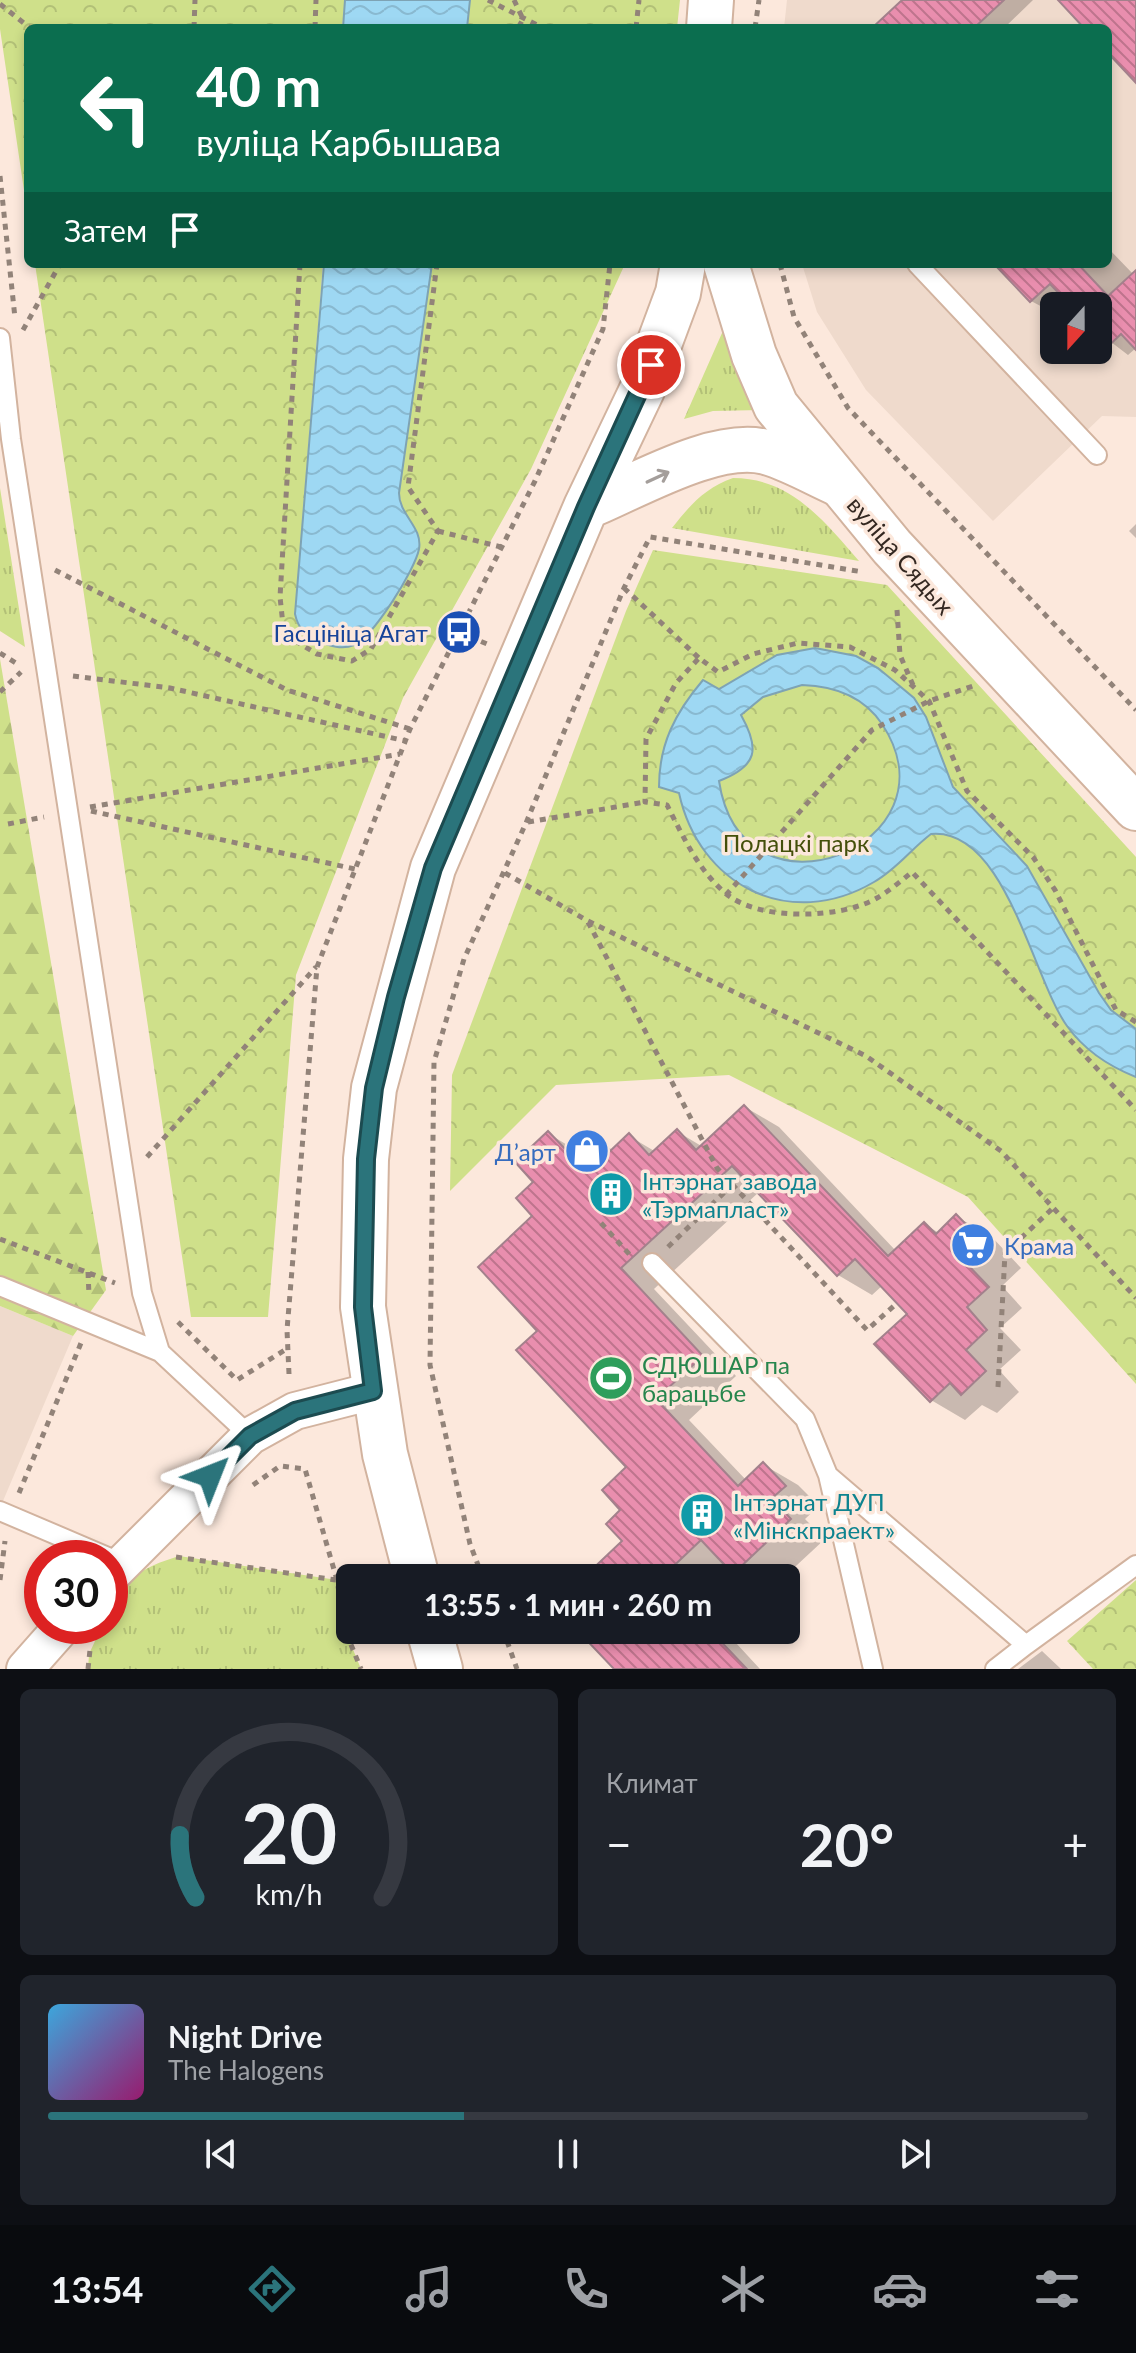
<!DOCTYPE html>
<html lang="ru">
<head>
<meta charset="utf-8">
<style>
	body { margin:0; font-family:Lato,sans-serif; background:#20242c; color:#f1f3f6; height:100vh; display:flex; flex-direction:column; font-size:30px; white-space:nowrap }
	* { box-sizing:border-box; margin:0 }
	p { font-size:26px; color:#9ea1a6 }
	.icon { flex:none; width:44px; height:44px; fill:none; stroke:currentColor; stroke-width:2; stroke-linecap:round; stroke-linejoin:round }
	.map { position:relative; height:1669px; overflow:hidden }
	.side { display:flex; flex-direction:column; gap:20px; padding:20px; background:#0d0f14; flex:1 }
	.side>* { flex:none }
	.hud { position:absolute; left:24px; top:24px; width:1088px; height:244px; border-radius:12px; box-shadow:0 4px 12px #0003; background:#0b6e4f; color:#fff; overflow:hidden }
	.needle { width:52px; rotate:201deg }
	.buttons { position:absolute; left:1040px; top:292px; display:grid; gap:16px }
	.buttons a { display:grid; place-items:center; width:72px; height:72px; border-radius:12px; background:#171b24; box-shadow:0 4px 12px #0003; font-size:40px }
	.speed { position:absolute; left:24px; top:1540px; display:flex; gap:16px; font-size:40px; font-weight:700; text-align:center }
	.speed>* { display:grid; place-content:center; width:104px; height:104px; border-radius:50%; background:#171b24; box-shadow:0 4px 12px #0003; line-height:1 }
	.speed .limit { border:12px solid #d22; background:#fff; color:#111 }
	.pin { position:absolute; display:grid; place-items:center; width:68px; height:68px; color:#fff; margin:-34px; border:4px solid #fff; border-radius:50%; box-shadow:0 2px 8px #0007 }
	.me { position:absolute; width:88px; margin:-44px; rotate:45deg; stroke-linejoin:round; filter:drop-shadow(0 0 6px #0008) }
	.turn { display:flex; align-items:center; gap:28px; height:168px; padding:0 40px; font-size:36px }
	.turn .icon { width:104px; height:104px; stroke-width:2.5 }
	.turn b { display:block; font-size:56px; line-height:68px }
	.then { display:flex; align-items:center; height:76px; padding:0 40px; background:#0003; gap:16px; font-size:30px }
	.big { font-size:60px; font-weight:700; line-height:1.1 }
	.side .widget { flex:1; display:flex; flex-direction:column; justify-content:center; gap:12px; min-width:0; padding:0 28px; border-radius:12px; background:#20242c }
	.side .dial { align-items:center; gap:0 }
	.dial svg { height:208px; overflow:visible; fill:none; stroke:#363941; stroke-width:7; stroke-linecap:round; text-anchor:middle }
	.dial text { fill:#f1f3f6; stroke:none }
	.song { display:flex; align-items:center; gap:24px }
	.cover { width:96px; height:96px; border-radius:12px; background:linear-gradient(135deg,hsl(200 70% 55%),hsl(320 70% 35%)) }
	.played { height:8px; border-radius:4px; background:linear-gradient(90deg,#2b747b 40%,#363941 40%) }
	.keys { display:flex; justify-content:space-around; direction:ltr }
	.heat { display:flex; justify-content:space-between; align-items:center; font-size:44px; direction:ltr }
	.side .tiles { flex:1; display:grid; gap:20px; grid-template-columns:1fr 1fr }
	.widget:last-child { grid-column:span 2 }
	.trip { position:absolute; left:336px; top:1564px; width:464px; height:80px; border-radius:12px; background:#171b24; box-shadow:0 4px 12px #0003; font-weight:700; line-height:80px; text-align:center }
	.tab-bar { display:flex; height:128px; justify-content:space-around; align-items:center; background:#090b0e; color:#9ea1a6 }
	.tab-bar .icon { width:56px; height:56px }
	.tab-bar .selected { color:#2b747b }
	.tab-bar b { font-size:36px; color:#f1f3f6 }
	.map>svg:first-child { display:block }
	.education { fill:#efdacc; fill-rule:evenodd }
	.grass { fill:url(#grass-tufts) }
	.forest { fill:url(#forest-firs) }
	.park { fill:url(#park-crowns) }
	.water { fill:url(#water-waves); stroke:#7ea3b4; stroke-width:2; fill-rule:evenodd }
	.shadow { fill:#0003 }
	.building { fill:url(#building-back-hatch); stroke:#a3818c; stroke-width:2 }
	.lines { fill:none; stroke-linecap:round; stroke-linejoin:round }
	.service-casing { stroke:#d2b39f; stroke-width:22 }
	.minor-casing { stroke:#d2b39f; stroke-width:40 }
	.tertiary-casing { stroke:#d2b39f; stroke-width:48 }
	.secondary-casing { stroke:#d2b39f; stroke-width:48 }
	.path { stroke:#928379; stroke-width:5; stroke-dasharray:6 6; stroke-linecap:butt }
	.service { stroke:#fff; stroke-width:18 }
	.minor { stroke:#fff; stroke-width:36 }
	.tertiary { stroke:#fff; stroke-width:44 }
	.secondary { stroke:#fff; stroke-width:44 }
	.oneway { stroke:#a49e9b }
	.route-casing { stroke:#1c4b50; stroke-width:20 }
	.route { stroke:#2b747b; stroke-width:14 }
	.labels { text-anchor:middle; dominant-baseline:central; stroke-width:7; stroke-linejoin:round; paint-order:stroke }
	.street-label { font-size:24px; fill:#342821; stroke:#fce8dc }
	.transit-label { font-size:24px; fill:#164399; stroke:#fce8dc; text-anchor:end }
	.park-label { font-size:24px; fill:#444f0a; stroke:#fce8dc }
	.shop-label { font-size:24px; fill:#366cbe; stroke:#fce8dc; text-anchor:end }
	.culture-label { font-size:24px; fill:#0d838f; stroke:#fce8dc; text-anchor:start }
	.leisure-label { font-size:24px; fill:#27864d; stroke:#fce8dc; text-anchor:start }
</style>
</head>
<body>
<div class="map">
<svg width="1136" height="1669" viewBox="0 0 1136 1669">
	<defs>
		<pattern id="grass-tufts" width="24" height="20" patternUnits="userSpaceOnUse" patternTransform="scale(2)"><rect width="24" height="20" fill="#cfe08a"/><path d="M3 7l-1-3M5 7V3M7 7l1-3M15 17l-1-3M17 17v-4M19 17l1-3" fill="none" stroke="#b2c077"/></pattern>
		<pattern id="forest-firs" width="22" height="20" patternUnits="userSpaceOnUse" patternTransform="scale(2)"><rect width="22" height="20" fill="#cfe08a"/><path d="M5 1l3.5 6h-7zM16 11l3.5 6h-7z" fill="#b2c077"/></pattern>
		<pattern id="park-crowns" width="20" height="18" patternUnits="userSpaceOnUse" patternTransform="scale(2)"><rect width="20" height="18" fill="#cfe08a"/><path d="M2 6a3 3 0 1 1 6 0M12 15a3 3 0 1 1 6 0" fill="none" stroke="#b2c077"/></pattern>
		<pattern id="water-waves" width="16" height="10" patternUnits="userSpaceOnUse" patternTransform="scale(2)"><rect width="16" height="10" fill="#9ed8f3"/><path d="M0 5q4-4 8 0t8 0" fill="none" stroke="#89b9d0"/></pattern>
		<pattern id="building-back-hatch" width="6" height="6" patternUnits="userSpaceOnUse" patternTransform="scale(2)"><rect width="6" height="6" fill="#e98eae"/><path d="M-1 5l2 2M0 0l6 6M5-1l2 2" fill="none" stroke="#be748d"/></pattern>
	</defs>
	<rect width="100%" height="100%" fill="#fce8dc"/>
	<!-- education -->
	<path class="education" d="M787,0h349v417l-34,-1 -109,105 -127,-131 -49,-78 -15,-48h306v-236h-324zM1054,306h44v44h-44z
		M0,1306l73,30 -73,172z"/>
	<!-- grass -->
	<path class="grass" d="M726,324l35,86 -48,1 -29,8z
		M733,478c58,0 91,43 126,83l-187,-33c18,-23 33,-40 61,-50z
		M0,488l25,159 -25,-16z
		M179,1556l158,24 8,50 16,39h-273l1,-15 13,-28h8c0,-43 33,-59 69,-70z"/>
	<!-- forest -->
	<path class="forest" d="M0,659l106,631 -33,46 -73,-30z"/>
	<!-- park -->
	<path class="park" d="M0,0h345l-3,28h-314v189l-28,-188z
		M470,0h210l-3,28h-210z
		M35,264h288l-28,350 9,19 29,14 82,-119 -12,-16 -4,-19 33,-229h193l-94,205 -128,229 -107,277 -28,342h-77z
		M653,550l234,35 249,272v527l-168,-187 -239,-122 -173,10 -106,106 2,-116 174,-464z
		M1136,1580v89h-43l-26,-28z"/>
	<!-- water -->
	<path class="water" d="M345,0h125l-3,28h-124z
		M324,264h108l-33,229c0,22 24,34 20,56 -4,21 -46,88 -65,96 -12,5 -24,1 -36,-4 -13,-5 -20,-13 -23,-27z
		M815,648l41,8 22,12 36,30 12,19 27,70 74,79 72,127 12,17 25,19v48c-28,-11 -51,-26 -69,-51 -34,-47 -62,-199 -136,-192 -20,15 -34,35 -57,48 -85,50 -175,3 -195,-89l-20,-6c0,-43 16,-74 44,-107l16,9 58,-34zM802,685c32,1 62,12 80,39 80,121 -140,209 -163,57 39,-15 41,-32 22,-66l22,-18z"/>
	<!-- shadow -->
	<path class="shadow" d="M905,0h128l-29,28h-129z
		M1108,248l26,27 2,-2v75l-8,7 -30,-23v-26h-25l-8,-9 -15,14 -19,-10 -34,-37h111z
		M1136,524v14l-7,-7z
		M745,1107l34,20 117,124 28,-27 15,9 18,-16 34,19 30,32 -19,18 20,22 -22,20 21,22 -22,20 20,22 -22,21 -15,-8 -17,15 -34,-20 -21,-86 -27,-29 -11,10 -34,-20 -79,-83 -105,97 82,87 -47,44 58,61 17,-16 34,20 21,21 -14,13 20,20 -42,39h-39l-15,-12 -13,12h-130l39,-37 -2,-30 6,-44 -89,-136 -4,-148 13,-49 25,15 14,-13 25,14 16,-14 27,16 22,-20 25,15z
		M580,1630h144l36,39h-144z
		M1042,1651l19,18h-43z"/>
	<!-- building -->
	<path class="building" d="M902,0h102l-30,28h-102z
		M1058,0h78v83l-28,-30v-25h-24z
		M994,264h84l30,32 28,-26v80l-15,-16 -23,22v-50h-27l-21,-22 -20,18z
		M744,1105l144,151 36,-34 12,12 20,-20 32,33 -20,18 21,22 -22,20 20,23 -21,20 20,21 -25,24 -11,-12 -20,19 -56,-58 33,-30 -52,-55 -18,17 -105,-110 -111,102 82,88 -47,43 82,87 25,-24 23,24 -14,12 19,21 -58,55 -32,-34 -40,38h-78l39,-37 -16,-17 14,-14 -18,-20 24,-23 -110,-117 21,-19 -59,-64 54,-51 -16,-18 17,-16 -18,-20 33,-31 20,21 20,-18 19,20 22,-21 20,22 28,-26 19,21z
		M577,1630h133l37,39h-133z"/>
	<g class="lines">
		<!-- service casing -->
		<g class="service-casing">
			<path id="service" d="M917,264l180,191
				M0,338l11,101 131,854 18,59 90,84
				M652,1263l153,156 23,56 45,194
				M0,1286l160,66
				M828,1475l198,170 -31,24
				M0,1511l122,52
				M1026,1645l110,-80"/>
		</g>
		<!-- minor casing -->
		<g class="minor-casing">
			<path id="minor" d="M110,1576l140,-140 45,-25 78,-20
				M25,1669l38,-43"/>
		</g>
		<!-- tertiary casing -->
		<g class="tertiary-casing">
			<path id="tertiary" d="M726,264l28,91 22,51 116,141 244,261"/>
		</g>
		<!-- secondary casing -->
		<g class="secondary-casing">
			<path id="secondary" d="M709,28l2,-28
				M586,507c49,-20 129,-68 180,-55 25,7 50,22 73,32
				M417,1578l-32,-124 -22,-147 3,-148 8,-71 59,-220 153,-361 56,-117 36,-97 5,-29
				M429,1630l11,39"/>
		</g>
		<!-- path -->
		<path class="path" d="M488,0l55,28
			M514,0l9,19 -5,9
			M0,4l30,24
			M194,28l1,-28
			M315,28l1,-28
			M636,28l3,-28
			M755,28l4,-28
			M0,176l15,142
			M300,264l-20,333 4,37 33,20 35,7 19,-12 67,-118 -30,-44 29,-223
			M780,264l14,53 54,91 288,302
			M23,330l37,-66
			M438,531l63,16
			M55,570l232,120 123,39
			M624,588l75,70
			M897,610l3,45 13,30
			M459,632l28,12
			M0,653l19,12
			M73,676l97,12 236,53
			M0,692l21,-20
			M90,807l310,-53
			M91,811l264,58
			M528,822l117,-20
			M8,824l36,-7
			M505,873l83,48 278,135 135,95 135,147
			M726,895l146,-165 57,-29 44,-15
			M588,922l129,246 150,162 30,-27
			M1136,1022l-20,-12 -61,-120 -22,-33 -66,-66 -38,-90 -34,-31 -45,-23 -52,-4 -45,11 -35,18 -19,-14 -23,25 -30,56 -1,63 22,3c16,31 30,63 57,87 33,30 117,27 153,6 12,-7 24,-17 35,-26l224,238
			M147,1157l169,-190
			M601,1223l29,32
			M0,1239l115,44
			M668,1247l64,-62
			M88,1272l1,23
			M178,1322l59,58 51,-32
			M289,1374l-2,-44 30,-363 93,-238 125,-248 68,-152 7,-65
			M998,1387l7,-134 48,-45
			M253,1485l27,-19 25,3 32,111 8,50 16,39
			M19,1493l62,-150
			M176,1557l160,23
			M483,1578l-13,-34 -40,-179 4,-303 30,-103 62,-136 98,-235 26,-51 213,35
			M0,1580l5,-39
			M503,1630l14,39
			M88,1669l2,-19"/>
		<!-- service -->
		<use href="#service" class="service"/>
		<!-- minor -->
		<use href="#minor" class="minor"/>
		<!-- tertiary -->
		<use href="#tertiary" class="tertiary"/>
		<!-- secondary -->
		<use href="#secondary" class="secondary"/>
	</g>
	<!-- one-way arrows -->
	<defs><path id="oneway-shaft" d="M-6 0H5M1.5-3L5.5 0L1.5 3" fill="none" stroke-width="1.6" stroke-linecap="round" stroke-linejoin="round" transform="scale(2)"/></defs>
	<use class="oneway" href="#oneway-shaft" transform="translate(658 477) rotate(-25)"/>
	<g class="lines">
		<!-- route casing -->
		<g class="route-casing">
			<path id="route" d="M210,1476l40,-40 45,-25 78,-20 -10,-84 3,-148 8,-71 22,-91 37,-129 153,-361 65,-142"/>
		</g>
		<!-- route -->
		<use href="#route" class="route"/>
	</g>
	<!-- icons -->
	<defs>
		<g id="bus-disc" transform="scale(2.3)"><circle r="9.5" fill="#1a4fb4" stroke="#fce8dc"/><path d="M-5-6H5V4H4V6H2V4H-2V6H-4V4H-5ZM-3.5-4V0h7V-4ZM-3.5 1.2v1.5H-2V1.2ZM2 1.2v1.5H3.5V1.2Z" fill="#fff"/></g>
		<g id="shop-disc" transform="scale(2.3)"><circle r="9.5" fill="#3f7fe0" stroke="#fce8dc"/><path d="M-5-2.5h2.3a2.7 3.5 0 0 1 5.4 0H5L5.5 6h-11ZM-1.5-2.5h3a1.5 2.3 0 0 0-3 0Z" fill="#fff"/></g>
		<g id="building-disc" transform="scale(2.3)"><circle r="9.5" fill="#0f9aa8" stroke="#fce8dc"/><path d="M-4-6H4V6H1V3H-1V6H-4ZM-2.5-4.3h1.7v1.8h-1.7ZM.8-4.3h1.7v1.8H.8ZM-2.5-1h1.7V.8h-1.7ZM.8-1h1.7V.8H.8Z" fill="#fff"/></g>
		<g id="supermarket-disc" transform="scale(2.3)"><circle r="9.5" fill="#3f7fe0" stroke="#fce8dc"/><path d="M-6-5.5h2.5l.6 2H6L4.5 2H-2.5L-4.4-4H-6ZM-1.5 3.2a1.3 1.3 0 1 0 .1 0ZM3 3.2a1.3 1.3 0 1 0 .1 0Z" fill="#fff"/></g>
		<g id="stadium-disc" transform="scale(2.3)"><circle r="9.5" fill="#2e9e5b" stroke="#fce8dc"/><path d="M0-5a6.5 5 0 1 0 0 10a6.5 5 0 1 0 0-10ZM-3.5-1.8h7v3.6h-7Z" fill="#fff"/></g>
	</defs>
	<g fill-rule="evenodd">
		<use href="#bus-disc" x="459" y="632"/>
		<use href="#shop-disc" x="587" y="1151"/>
		<use href="#building-disc" x="611" y="1194"/>
		<use href="#supermarket-disc" x="973" y="1245"/>
		<use href="#stadium-disc" x="611" y="1378"/>
		<use href="#building-disc" x="702" y="1515"/>
	</g>
	<g class="labels">
		<!-- street labels -->
		<g class="street-label">
			<text transform="translate(901 555) rotate(49)">вуліца Сядых</text>
		</g>
		<!-- transit labels -->
		<g class="transit-label">
			<text x="428" y="632">Гасцініца Агат</text>
		</g>
		<!-- park labels -->
		<g class="park-label">
			<text x="796" y="842">Полацкі парк</text>
		</g>
		<!-- shop labels -->
		<g class="shop-label">
			<text x="556" y="1151">Дʼарт</text>
			<text x="1004" y="1245" text-anchor="start">Крама</text>
		</g>
		<!-- culture labels -->
		<g class="culture-label">
			<text x="642" y="1180">Інтэрнат завода<tspan x="642" dy="28">«Тэрмапласт»</tspan></text>
			<text x="733" y="1501">Інтэрнат ДУП<tspan x="733" dy="28">«Мінскпраект»</tspan></text>
		</g>
		<!-- leisure labels -->
		<g class="leisure-label">
			<text x="642" y="1364">СДЮШАР па<tspan x="642" dy="28">барацьбе</tspan></text>
		</g>
	</g>
</svg>
<div class="buttons">
<a><svg class="needle" viewBox="-14 -14 28 28"><path d="M0-13l5 13h-10z" fill="#e53935"/><path d="M0 13l5-13h-10z" fill="#9ea1a6"/></svg></a>
</div>
<div class="speed"><div class="limit">30</div></div>
<div class="pin" style="left:651px;top:365px;background:#d93025"><svg class="icon" aria-label="arrive" viewBox="0 0 24 24"><path d="M6 21V4h12l-3 4 3 4H6"/></svg></div>
<svg class="me" style="left:210px;top:1476px" viewBox="-20 -20 40 40"><path d="M0-17L14 15 0 8-14 15z" fill="#2b747b" stroke="#fff" stroke-width="4"/></svg>
<div class="trip">13:55 · 1 мин · 260 m</div>
<div class="hud">
<div class="turn"><svg class="icon" aria-label="left" viewBox="0 0 24 24"><path d="M17 20v-9H6M10 6l-5 5 5 5"/></svg><div><b>40 m</b>вуліца Карбышава</div></div>
<div class="then">Затем<svg class="icon" aria-label="arrive" viewBox="0 0 24 24"><path d="M6 21V4h12l-3 4 3 4H6"/></svg></div>
</div>
</div>
<section class="side">
<div class="tiles">
<div class="widget dial"><svg viewBox="0 0 100 80">
<path d="M14 69A42 42 0 1 1 86 69"/>
<path d="M14 69A42 42 0 0 1 8 45" stroke="#2b747b"/>
<text x="50" y="56" font-size="32" font-weight="700">20</text>
<text x="50" y="72" font-size="11">km/h</text>
</svg></div>
<div class="widget"><p>Климат</p>
<div class="heat"><a>−</a><b class="big">20°</b><a>+</a></div>
</div>
<div class="widget">
<div class="song"><i class="cover"></i><div><b>Night Drive</b><p>The Halogens</p></div></div>
<div class="played"></div>
<div class="keys"><svg class="icon" aria-label="previous" viewBox="0 0 24 24"><path d="M18 5L8 12l10 7zM5 5v14"/></svg><svg class="icon" aria-label="pause" viewBox="0 0 24 24"><path d="M8 5v14M16 5v14"/></svg><svg class="icon" aria-label="next" viewBox="0 0 24 24"><path d="M6 5l10 7-10 7zM19 5v14"/></svg></div>
</div>
</div>
</section>
<nav class="tab-bar">
<b>13:54</b>
<svg class="icon selected" aria-label="directions" viewBox="0 0 24 24"><path d="M12 3l9 9-9 9-9-9zM9 14v-3h6M13 9l2 2-2 2"/></svg>
<svg class="icon" aria-label="music" viewBox="0 0 24 24"><path d="M9 18V5l10-2v13"/><circle cx="6" cy="18" r="3"/><circle cx="16" cy="16" r="3"/></svg>
<svg class="icon" aria-label="phone" viewBox="0 0 24 24"><path d="M5 4h4l2 5-3 2q2 4 5 5l2-3 5 2v4C11 20 4 13 5 4z"/></svg>
<svg class="icon" aria-label="climate" viewBox="0 0 24 24"><path d="M12 3v18M4 7l16 10M4 17L20 7"/></svg>
<svg class="icon" aria-label="car" viewBox="0 0 24 24"><path d="M5 17H2v-5l4-1 3-4h7l3 4 3 1v5h-3M9 17h6M6 11h13"/><circle cx="7" cy="17" r="2"/><circle cx="17" cy="17" r="2"/></svg>
<svg class="icon" aria-label="filters" viewBox="0 0 24 24"><path d="M4 7h16M4 17h16"/><circle cx="9" cy="7" r="2"/><circle cx="15" cy="17" r="2"/></svg>
</nav>
</body>
</html>
